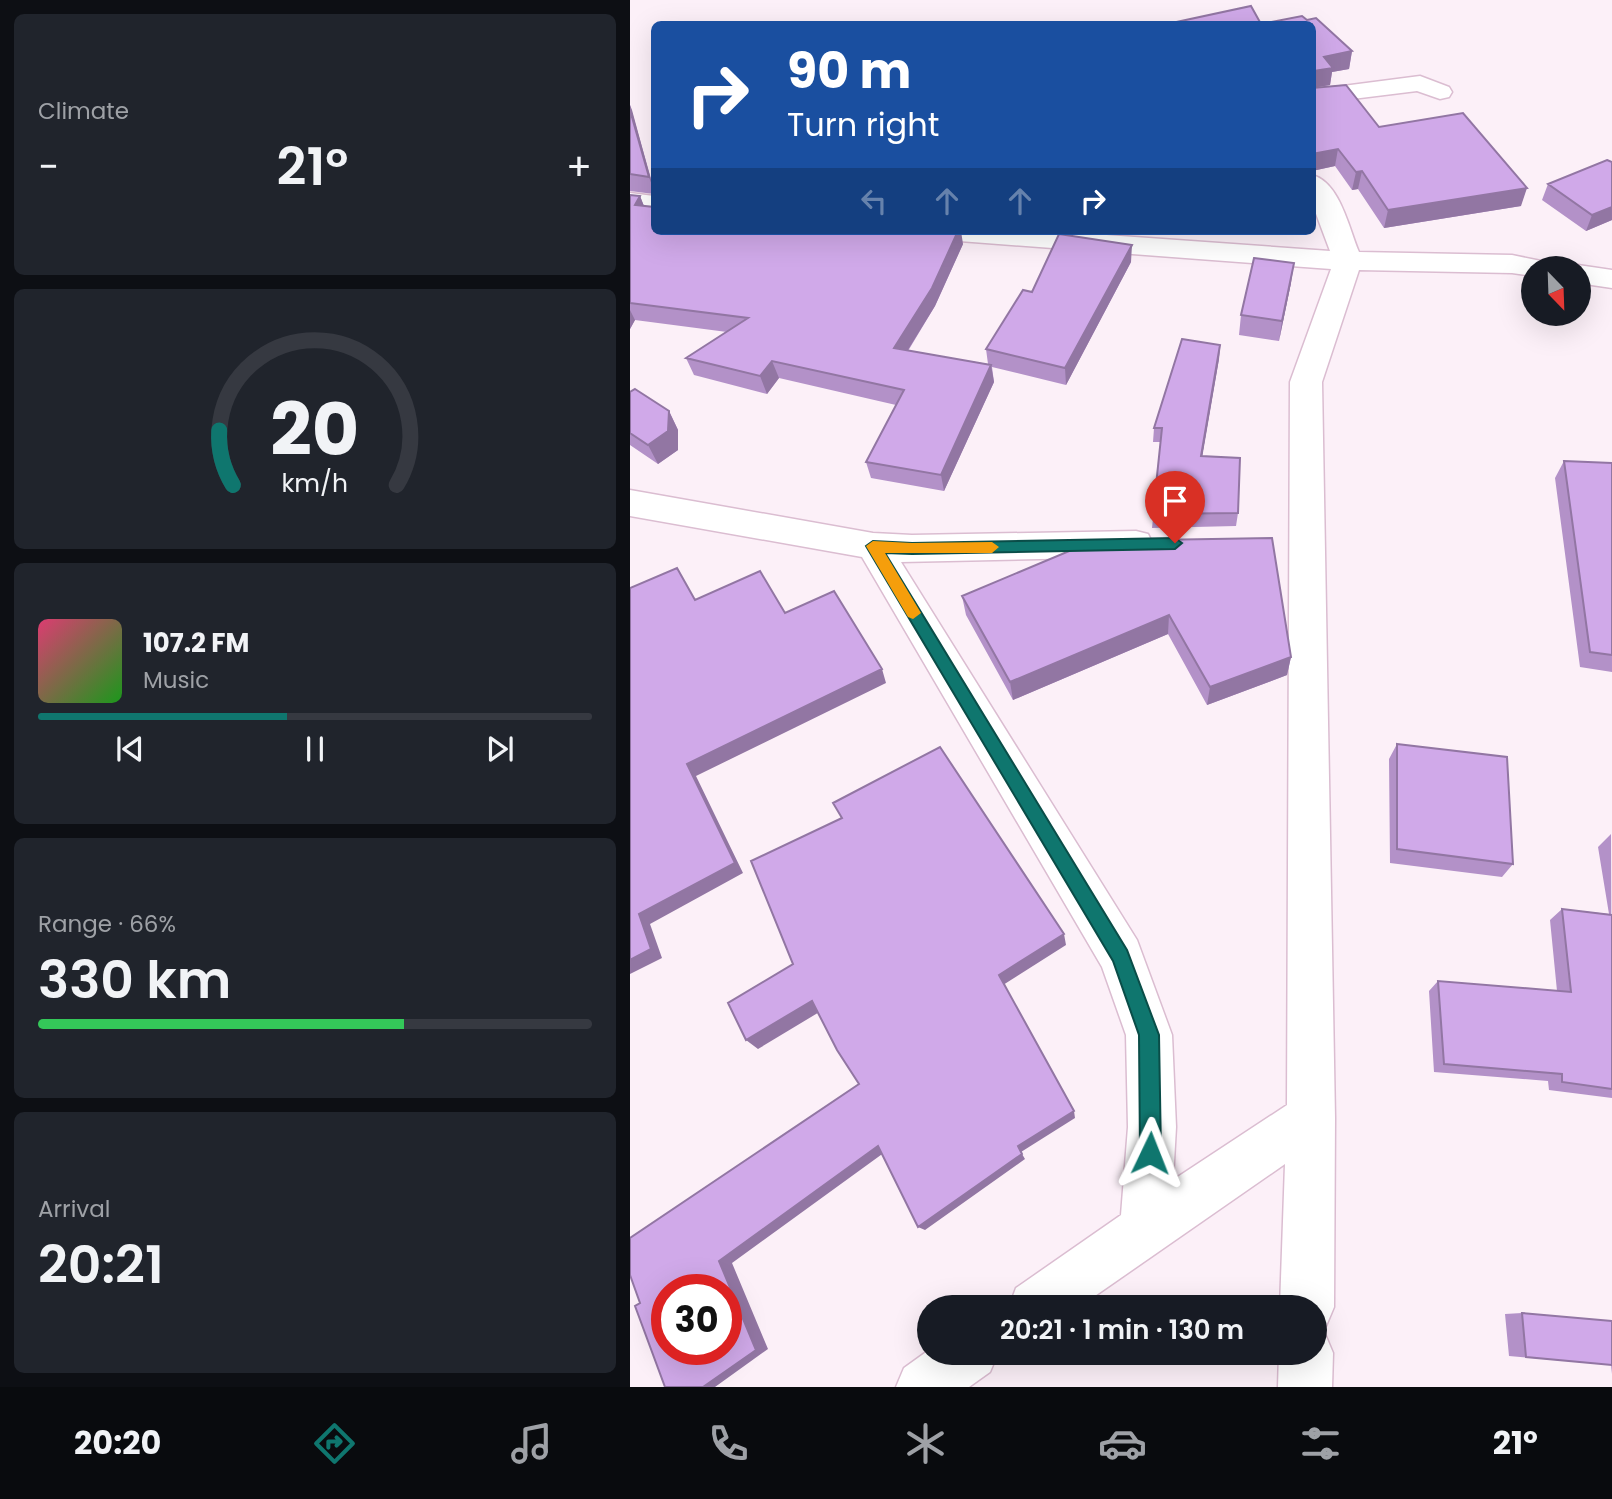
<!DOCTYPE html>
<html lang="en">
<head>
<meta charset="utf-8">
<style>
	body { margin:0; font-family:Poppins,sans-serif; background:#20242c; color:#f1f3f6; height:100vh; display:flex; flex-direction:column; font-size:26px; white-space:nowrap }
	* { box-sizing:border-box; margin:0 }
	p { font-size:23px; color:#9ea1a6 }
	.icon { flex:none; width:38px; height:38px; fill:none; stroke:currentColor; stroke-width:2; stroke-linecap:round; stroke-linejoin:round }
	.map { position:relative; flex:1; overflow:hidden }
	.drawer { display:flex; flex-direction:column; gap:14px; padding:14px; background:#0d0f14; width:630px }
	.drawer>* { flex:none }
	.guide { position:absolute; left:21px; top:21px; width:665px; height:214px; border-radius:10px; box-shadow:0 7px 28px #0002; background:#1a4fa0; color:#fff; overflow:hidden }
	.needle { width:46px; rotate:157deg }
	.buttons { position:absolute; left:891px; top:256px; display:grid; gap:14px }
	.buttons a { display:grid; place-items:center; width:70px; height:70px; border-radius:50%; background:#171b24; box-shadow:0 7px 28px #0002; font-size:35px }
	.speed { position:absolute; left:21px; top:1274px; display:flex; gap:14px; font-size:35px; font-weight:700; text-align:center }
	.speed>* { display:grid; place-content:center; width:91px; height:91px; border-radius:50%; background:#171b24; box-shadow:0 7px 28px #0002; line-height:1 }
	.speed .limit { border:10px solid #d22; background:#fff; color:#111 }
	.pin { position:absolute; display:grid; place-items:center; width:60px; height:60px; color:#fff; margin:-72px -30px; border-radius:50% 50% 50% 0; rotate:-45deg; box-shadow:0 0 7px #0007 }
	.pin .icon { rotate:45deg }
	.me { position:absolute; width:77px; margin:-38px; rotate:2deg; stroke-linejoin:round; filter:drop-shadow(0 0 5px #0008) }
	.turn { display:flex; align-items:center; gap:24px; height:147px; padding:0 21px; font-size:32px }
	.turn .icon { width:91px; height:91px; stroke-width:2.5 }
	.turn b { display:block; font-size:49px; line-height:60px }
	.lanes { display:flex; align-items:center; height:66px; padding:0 21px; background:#0003; justify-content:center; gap:35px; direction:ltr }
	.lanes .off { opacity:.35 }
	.big { font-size:52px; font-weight:600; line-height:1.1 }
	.drawer .card { flex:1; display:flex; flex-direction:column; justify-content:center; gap:10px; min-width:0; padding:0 24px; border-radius:10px; background:#20242c }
	.drawer .dial { align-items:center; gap:0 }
	.dial svg { height:182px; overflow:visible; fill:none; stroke:#363941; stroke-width:7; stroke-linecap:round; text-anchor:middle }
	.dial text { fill:#f1f3f6; stroke:none }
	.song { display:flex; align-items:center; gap:21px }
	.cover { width:84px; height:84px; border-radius:10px; background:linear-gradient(135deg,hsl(340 70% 55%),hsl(120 70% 35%)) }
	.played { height:7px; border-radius:4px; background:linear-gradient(90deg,#0f766e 45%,#363941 45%) }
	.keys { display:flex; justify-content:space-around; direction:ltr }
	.heat { display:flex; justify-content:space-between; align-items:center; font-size:38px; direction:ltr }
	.charge { height:10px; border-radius:5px; background:linear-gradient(90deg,#34c759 66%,#363941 0) }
	.trip { position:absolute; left:287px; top:1295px; width:410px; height:70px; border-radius:35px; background:#171b24; box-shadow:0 7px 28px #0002; font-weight:600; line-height:70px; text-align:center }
	.dock { display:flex; height:112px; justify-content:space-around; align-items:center; background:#090b0e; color:#9ea1a6 }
	.dock .icon { width:49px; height:49px }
	.dock .on { color:#0f766e }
	.dock b { font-size:32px; color:#f1f3f6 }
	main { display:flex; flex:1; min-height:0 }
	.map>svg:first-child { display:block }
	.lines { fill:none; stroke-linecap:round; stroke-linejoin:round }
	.minor-casing { stroke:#dbbdd1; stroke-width:3 }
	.minor { fill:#fff; fill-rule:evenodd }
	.wall { fill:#b391c8 }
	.shaded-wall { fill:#9276a3 }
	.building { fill:#d0a9e9; stroke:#9276a3; stroke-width:2; fill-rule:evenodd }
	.route { fill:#0f766e; stroke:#0a4d48; stroke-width:2 }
	.slow { fill:#f59e0b }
</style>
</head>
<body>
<main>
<section class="drawer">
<div class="card"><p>Climate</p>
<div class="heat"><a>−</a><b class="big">21°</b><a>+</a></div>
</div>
<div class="card dial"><svg viewBox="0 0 100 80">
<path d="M14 69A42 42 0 1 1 86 69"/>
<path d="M14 69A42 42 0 0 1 8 45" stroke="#0f766e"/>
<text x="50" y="56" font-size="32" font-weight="700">20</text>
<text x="50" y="72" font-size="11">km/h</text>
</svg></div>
<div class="card">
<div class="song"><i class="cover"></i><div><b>107.2 FM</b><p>Music</p></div></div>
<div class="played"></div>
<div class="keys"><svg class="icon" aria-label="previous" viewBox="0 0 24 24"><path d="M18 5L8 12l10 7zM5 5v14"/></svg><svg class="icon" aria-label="pause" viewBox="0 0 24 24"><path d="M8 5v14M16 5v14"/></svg><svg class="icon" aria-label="next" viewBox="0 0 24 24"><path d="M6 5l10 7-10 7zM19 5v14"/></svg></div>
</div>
<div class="card"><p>Range · 66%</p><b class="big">330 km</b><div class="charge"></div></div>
<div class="card"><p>Arrival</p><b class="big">20:21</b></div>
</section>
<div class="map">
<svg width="982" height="1387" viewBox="0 0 982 1387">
	<rect width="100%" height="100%" fill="#fcf0f8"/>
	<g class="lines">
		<!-- minor casing -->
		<g class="minor-casing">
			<path id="minor" d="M790,76l29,11 3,5 -3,5 -9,2 -23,-8 -105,13v-14z
				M682,175c28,7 37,54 47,77l153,3 34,7 4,6h-17v8l-21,-3 -153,-3 -37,112 13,736 -1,189 -8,19 -10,4 9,4 8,19 -1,34h-54l1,-34h35v-46h-34l5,-143 -206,143h-70l7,-19 105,-73 7,-88 -2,-92 -24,-68 -240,-410 -232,-41v-26l243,43 39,2 224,-4 12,3 5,10 -5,10 -12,3 -235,5 236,378 35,95 4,92 -3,53 114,-75 3,-723 41,-113 -398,-30 -10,-2 -4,-6h131l280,20 -18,-48z
				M0,193l24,3v16l-24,-3z
				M948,265l34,5v18l-34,-5v-15h-10z
				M299,1350v3h69l-8,19 -21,15h-73l8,-19z"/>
		</g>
		<!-- minor -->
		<use href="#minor" class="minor"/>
	</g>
	<!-- wall -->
	<path class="wall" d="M677,20l45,31 -3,18 -17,3 -2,13 -17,3 66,39 142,79 -137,22 -26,-39 -6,1 -17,-24 -23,5v-147z
		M0,105l24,84v5l-24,-3z
		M918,184l64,36 -26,11 -44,-31z
		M0,195l10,1 4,10 319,38 -28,62 -27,45 80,13 -2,-15 46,-57 99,-30 -65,123 -74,-18 2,15 -50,109 -73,-13 -5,-16 30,-57 -117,-27 -12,16 -73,-19 -8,-17 41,-26 -92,-12 -5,9z
		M661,283l-12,58 -40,-6 2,-20z
		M590,345l-1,14 -17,97 36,57 -2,13 -84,2 9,-86h-8l1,-14z
		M0,392l39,19 9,19v20l-20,14 -28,-19z
		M934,461l48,2v209l-32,-5 -25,-189z
		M463,541l198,116 -4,18 -80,30 -39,-71 -155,66 -47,-85 -4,-19z
		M767,744l116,120 -11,13 -112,-14 -1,-104z
		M981,834l1,264 -63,-8 -1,-9 -114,-9 -5,-81 9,-10 119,10 -7,-71 12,-11 47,5 -11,-67z
		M892,1313l90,8v53l-1,-9 -102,-9 -4,-42z"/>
	<!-- shaded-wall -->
	<path class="shaded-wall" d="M722,51l-3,18 -17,3 -2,13 -18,3 1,-17 11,-14z
		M0,105l2,5 22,81 -5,-14 -19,-67z
		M708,149l-3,17 -23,5v-17z
		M732,171l-4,18 -6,1 4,-18z
		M897,188l-6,18 -137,22 4,-18z
		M10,196l7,18 -12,-9z
		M982,207v13l-26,11 6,-16z
		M328,231h3l2,13 -28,62 -37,60 -4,-18z
		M502,245l-1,17 -65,123 -1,-17z
		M664,263l-3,20 -12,58 3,-20z
		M0,310l5,10 -5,9z
		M590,345l-1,14 -19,111 1,-14z
		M142,361l7,17 -12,16 -7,-18z
		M361,365l3,17 -50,109 -3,-16z
		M39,411l9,19v20l-20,14 -10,-19z
		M539,615l-1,19 -155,66 -3,-18z
		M661,657l-4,18 -80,30 3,-18z
		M252,669l4,14 -190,93 47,97 -93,51 12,34 -32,16v-14l9,-46 48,-150z
		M434,934l2,11 -63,40 -4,-10z
		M182,1001l9,10 -63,38 -12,-9z
		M444,1111l1,7 -54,34 -3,-6z
		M248,1146l7,6 -153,111 36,86 -53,38h-12l16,-126z
		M392,1154l3,5 -100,71 -7,-3z"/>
	<!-- building -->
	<path class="building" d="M621,6l10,18h-94z
		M672,16l5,4 9,-2 36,33 -28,6 9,11 -20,3v17l33,-3 33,42 84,-14 64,75 -139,22 -26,-39 -6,1 -18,-23 -26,5v-130h-51z
		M0,110l19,67 -19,-3z
		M977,160l5,2v45l-20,8 -44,-31z
		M0,195l10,1 -5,9 19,2v24h304l-26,57 -38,60 97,17 -50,110 -75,-13 38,-72 -132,-29 -12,15 -74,-18 62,-40 -118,-15z
		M429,234l73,11 -67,123 -79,-19 37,-59 9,2z
		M624,258l40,5 -12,58 -41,-6z
		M552,339l38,6 -19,111 39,2 -2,55 -85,1 9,-86h-8z
		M5,389l34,22 -1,20 -20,14 -18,-12v-41z
		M934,461l48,2v192l-22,-3z
		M642,538l19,119 -81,30 -41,-72 -159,67 -48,-86 131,-55z
		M47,568l18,32 65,-29 25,42 49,-22 48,78 -195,95 48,99 -96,51 12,35 -21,11v-372z
		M767,744l110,13 6,107 -116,-15z
		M310,747l124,187 -65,41 75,136 -56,35 4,8 -104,73 -40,-81 -159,115 37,89 -53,37h-38l-30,-81 5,-3 -10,-28v-37l229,-154 -22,-34 -25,-49 -66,39 -18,-37 65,-39 -42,-103 91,-43 -9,-15zM37,1290h59v59h-59z
		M932,909l50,6v174l-50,-7v-8l-118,-10 -6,-83 133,11z
		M892,1313l90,8v44l-86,-8z"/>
	<!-- route -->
	<path class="route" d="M545,538l7,5 -7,6 -263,5 -27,-1 242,397 32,85 2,118 -3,7 -8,3 -7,-3 -3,-7 -1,-118 -26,-74 -247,-415 7,-5 39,2z"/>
	<!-- slow -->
	<path class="slow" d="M243,541l39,2 80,-1 7,5 -7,6h-107l36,60 -8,6 -5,-2 -42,-71z"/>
</svg>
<div class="buttons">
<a><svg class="needle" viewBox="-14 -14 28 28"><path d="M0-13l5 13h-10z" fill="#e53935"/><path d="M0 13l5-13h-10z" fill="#9ea1a6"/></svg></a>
</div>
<div class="speed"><div class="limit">30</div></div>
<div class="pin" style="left:545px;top:543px;background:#d93025"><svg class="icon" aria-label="arrive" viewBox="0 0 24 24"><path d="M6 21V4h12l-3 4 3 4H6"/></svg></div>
<svg class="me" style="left:520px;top:1153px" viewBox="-20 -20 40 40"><path d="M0-17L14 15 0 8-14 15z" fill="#0f766e" stroke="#fff" stroke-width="4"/></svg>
<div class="trip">20:21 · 1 min · 130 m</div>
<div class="guide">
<div class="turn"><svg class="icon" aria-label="right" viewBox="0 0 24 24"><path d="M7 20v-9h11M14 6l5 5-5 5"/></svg><div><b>90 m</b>Turn right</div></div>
<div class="lanes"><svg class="icon off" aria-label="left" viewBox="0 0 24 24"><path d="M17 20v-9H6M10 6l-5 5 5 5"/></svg><svg class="icon off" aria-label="ahead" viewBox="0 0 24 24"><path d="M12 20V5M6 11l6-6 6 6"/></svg><svg class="icon off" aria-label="ahead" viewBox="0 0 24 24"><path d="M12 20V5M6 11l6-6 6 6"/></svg><svg class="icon" aria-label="right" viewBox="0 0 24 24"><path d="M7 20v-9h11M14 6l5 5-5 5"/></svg></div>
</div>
</div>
</main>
<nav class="dock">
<b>20:20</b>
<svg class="icon on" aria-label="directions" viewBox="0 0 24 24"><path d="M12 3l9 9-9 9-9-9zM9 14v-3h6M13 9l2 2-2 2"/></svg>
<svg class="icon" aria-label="music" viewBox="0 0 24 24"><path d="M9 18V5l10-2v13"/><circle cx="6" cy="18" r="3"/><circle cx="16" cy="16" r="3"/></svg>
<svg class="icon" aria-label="phone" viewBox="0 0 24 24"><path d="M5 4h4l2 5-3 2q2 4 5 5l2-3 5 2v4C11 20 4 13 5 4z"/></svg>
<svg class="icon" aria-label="climate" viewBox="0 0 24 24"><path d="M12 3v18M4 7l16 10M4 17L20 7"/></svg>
<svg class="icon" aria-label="car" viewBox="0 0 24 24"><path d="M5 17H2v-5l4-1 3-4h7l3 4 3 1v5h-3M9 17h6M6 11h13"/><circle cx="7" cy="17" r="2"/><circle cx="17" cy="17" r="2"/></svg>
<svg class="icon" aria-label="filters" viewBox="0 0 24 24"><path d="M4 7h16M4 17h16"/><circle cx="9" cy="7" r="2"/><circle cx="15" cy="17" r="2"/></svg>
<b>21°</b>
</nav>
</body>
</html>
